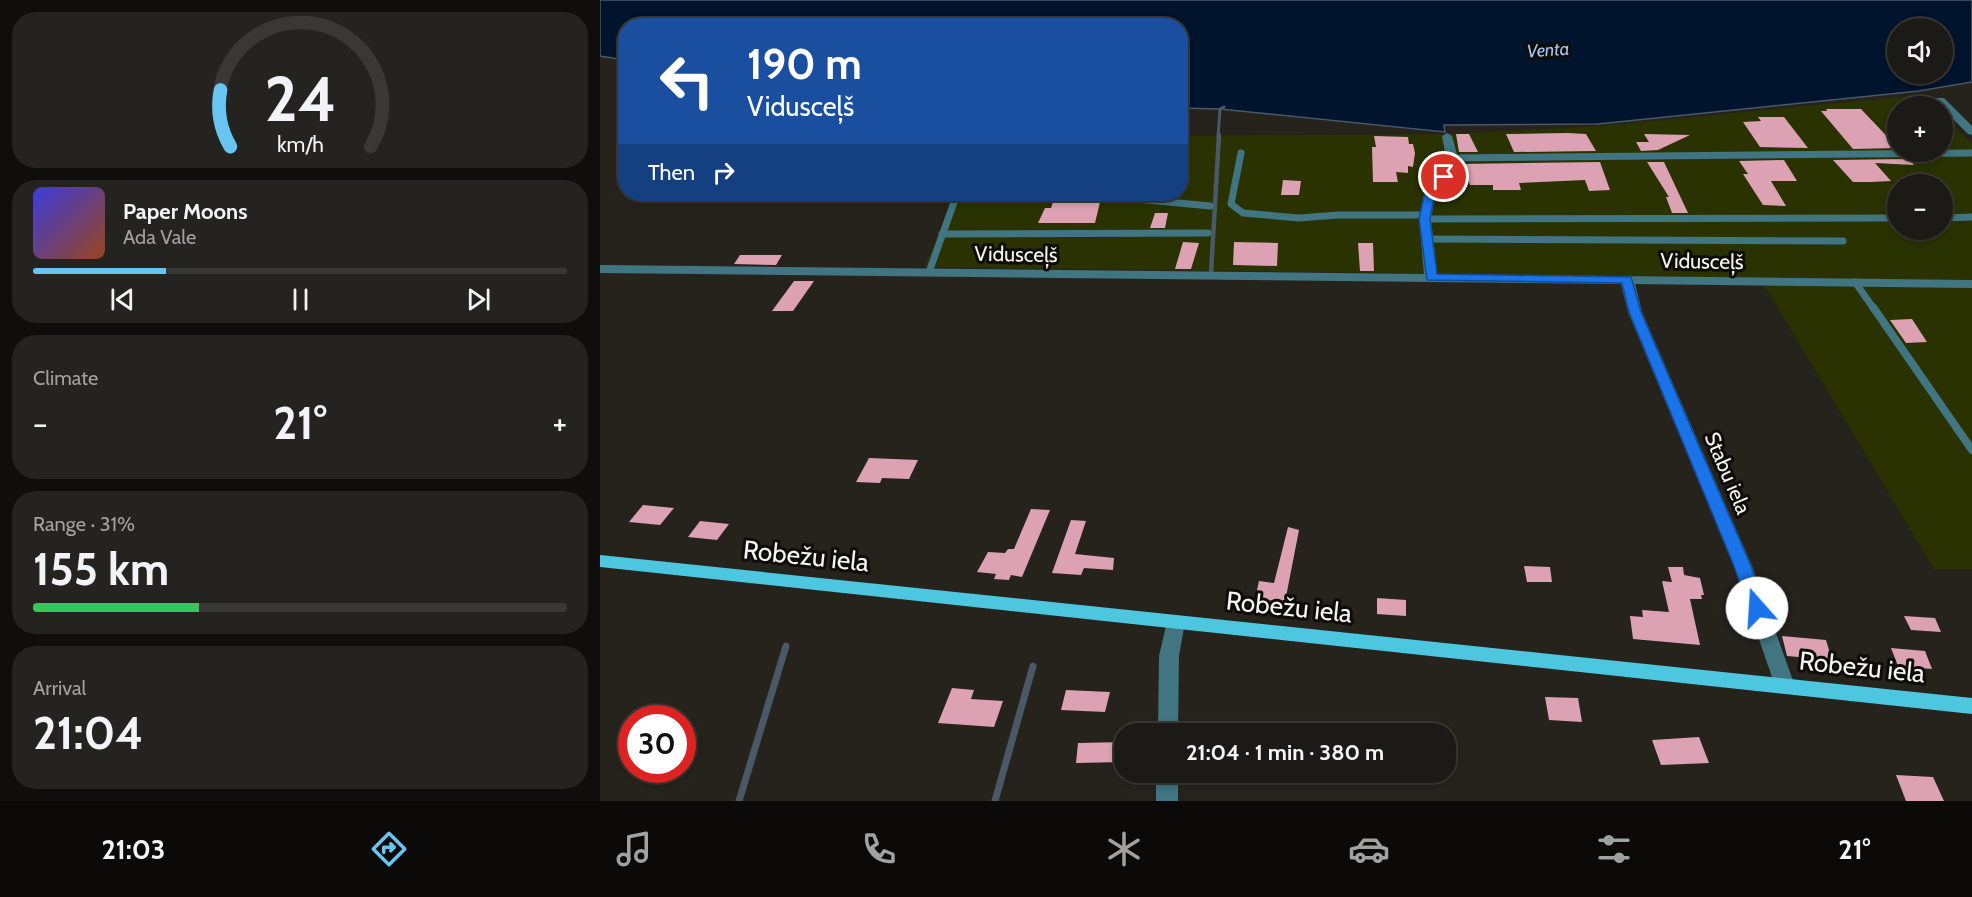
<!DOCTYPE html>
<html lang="en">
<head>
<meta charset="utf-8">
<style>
	body { margin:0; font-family:Cabin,sans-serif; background:#25231f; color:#f1f3f6; height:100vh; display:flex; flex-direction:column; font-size:22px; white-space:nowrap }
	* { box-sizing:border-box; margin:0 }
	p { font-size:20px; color:#a0a1a1 }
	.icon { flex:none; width:33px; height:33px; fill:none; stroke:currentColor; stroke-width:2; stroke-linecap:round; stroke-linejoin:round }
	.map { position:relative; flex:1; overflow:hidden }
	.side { display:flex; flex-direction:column; gap:12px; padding:12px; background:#0f0e0c; width:600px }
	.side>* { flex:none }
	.hud { position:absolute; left:18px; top:18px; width:570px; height:183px; border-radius:24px; box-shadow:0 3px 9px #0003,0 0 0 2px #3a3835; background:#1a4fa0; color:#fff; overflow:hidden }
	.buttons { position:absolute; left:1287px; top:18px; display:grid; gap:12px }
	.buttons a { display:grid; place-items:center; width:66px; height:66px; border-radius:50%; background:#1c1a16; box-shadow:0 3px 9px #0003,0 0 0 2px #3a3835; font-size:30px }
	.speed { position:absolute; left:18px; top:705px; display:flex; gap:12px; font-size:30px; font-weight:700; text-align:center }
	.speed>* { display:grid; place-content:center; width:78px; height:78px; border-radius:50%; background:#1c1a16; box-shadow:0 3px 9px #0003,0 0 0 2px #3a3835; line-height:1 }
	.speed .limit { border:9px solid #d22; background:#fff; color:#111 }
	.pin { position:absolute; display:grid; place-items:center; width:51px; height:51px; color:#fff; margin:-26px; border:3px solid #fff; border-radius:50%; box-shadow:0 2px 6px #0007 }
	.me { position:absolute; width:66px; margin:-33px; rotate:341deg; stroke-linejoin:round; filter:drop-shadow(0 0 4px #0008) }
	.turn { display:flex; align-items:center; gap:21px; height:126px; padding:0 30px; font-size:27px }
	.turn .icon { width:78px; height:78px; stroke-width:2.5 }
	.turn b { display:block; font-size:42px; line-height:51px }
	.then { display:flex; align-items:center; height:57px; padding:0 30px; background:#0003; gap:12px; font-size:22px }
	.big { font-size:45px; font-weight:700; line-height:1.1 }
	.side .widget { flex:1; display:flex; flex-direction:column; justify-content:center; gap:9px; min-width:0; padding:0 21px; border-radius:24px; background:#25231f }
	.side .dial { align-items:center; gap:0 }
	.dial svg { height:156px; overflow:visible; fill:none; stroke:#3a3835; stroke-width:7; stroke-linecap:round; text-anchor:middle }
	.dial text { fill:#f1f3f6; stroke:none }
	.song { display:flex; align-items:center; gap:18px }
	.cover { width:72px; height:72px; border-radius:9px; background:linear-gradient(135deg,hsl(240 70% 55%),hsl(20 70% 35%)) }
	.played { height:6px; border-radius:3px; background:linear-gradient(90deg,#68c4f0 25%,#3a3835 25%) }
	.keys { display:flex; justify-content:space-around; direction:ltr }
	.heat { display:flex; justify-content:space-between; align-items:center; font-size:33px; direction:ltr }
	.charge { height:9px; border-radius:4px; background:linear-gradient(90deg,#34c759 31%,#3a3835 0) }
	.trip { position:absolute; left:514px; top:723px; width:342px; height:60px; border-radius:24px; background:#1c1a16; box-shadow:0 3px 9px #0003,0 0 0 2px #3a3835; font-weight:700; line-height:60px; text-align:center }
	.tab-bar { display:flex; height:96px; justify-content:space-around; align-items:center; background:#0b0a09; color:#a0a1a1 }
	.tab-bar .icon { width:42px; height:42px }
	.tab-bar .current { color:#68c4f0 }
	.tab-bar b { font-size:27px; color:#f1f3f6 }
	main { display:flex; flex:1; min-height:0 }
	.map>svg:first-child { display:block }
	.green { fill:#293200; fill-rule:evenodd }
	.water { fill:#00142d; stroke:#4a5868; stroke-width:1.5; fill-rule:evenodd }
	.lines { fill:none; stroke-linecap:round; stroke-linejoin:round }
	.stream-far2 { stroke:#4a5868; stroke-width:3 }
	.stream-far1 { stroke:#4a5868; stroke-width:4.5 }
	.stream { stroke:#4a5868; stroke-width:7 }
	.building { fill:#dca2b3 }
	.lane-far1 { stroke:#407581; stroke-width:7 }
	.lane { stroke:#407581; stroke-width:8 }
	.street { fill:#407581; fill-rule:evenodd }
	.primary { fill:#4dc7e0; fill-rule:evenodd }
	.route { fill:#1a73e8; stroke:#114b97; stroke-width:1.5 }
	.labels { text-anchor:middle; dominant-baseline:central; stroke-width:6; stroke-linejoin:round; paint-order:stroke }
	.far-water-label { font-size:18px; font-style:italic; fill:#a1cafb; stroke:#0e0d0a }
	.street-label { font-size:21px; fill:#f6f5f0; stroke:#0e0d0a }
	.near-street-label { font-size:26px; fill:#f6f5f0; stroke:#0e0d0a }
</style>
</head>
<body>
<main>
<section class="side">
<div class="widget dial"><svg viewBox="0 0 100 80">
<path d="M14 69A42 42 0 1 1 86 69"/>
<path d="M14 69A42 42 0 0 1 9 40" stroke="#68c4f0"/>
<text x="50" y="56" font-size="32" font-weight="700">24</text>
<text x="50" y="72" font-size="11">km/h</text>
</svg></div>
<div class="widget">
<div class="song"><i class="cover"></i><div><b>Paper Moons</b><p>Ada Vale</p></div></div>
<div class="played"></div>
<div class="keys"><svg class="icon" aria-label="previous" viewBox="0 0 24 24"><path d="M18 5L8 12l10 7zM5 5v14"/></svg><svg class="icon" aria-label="pause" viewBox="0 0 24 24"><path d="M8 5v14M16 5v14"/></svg><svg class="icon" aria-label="next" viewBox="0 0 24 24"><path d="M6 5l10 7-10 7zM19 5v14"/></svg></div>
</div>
<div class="widget"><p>Climate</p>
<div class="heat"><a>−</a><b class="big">21°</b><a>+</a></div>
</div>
<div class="widget"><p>Range · 31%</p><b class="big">155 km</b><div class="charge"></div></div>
<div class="widget"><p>Arrival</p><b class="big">21:04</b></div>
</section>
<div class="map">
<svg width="1372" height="801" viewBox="0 0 1372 801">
	<rect width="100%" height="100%" fill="#26231d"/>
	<!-- green -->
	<path class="green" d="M1322,95l11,11h-35v46h44l1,-37 29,29v425h-38l-174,-291 -836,-11 32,-73h224l1,-58 270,-2 149,-8zM1298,184h44v46h-44z"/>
	<!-- water -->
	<path class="water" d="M0,0h1372v82l-53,9 -321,33 -154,1 1,7 -225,-23 -39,-1 -1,-82h-554l-1,34 -25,-4zM1298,28h44v46h-44z"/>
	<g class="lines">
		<!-- stream-far2 -->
		<path class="stream-far2" d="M618,137l2,-28 4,-2"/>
		<!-- stream-far1 -->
		<path class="stream-far1" d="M611,273l8,-138"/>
		<!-- stream -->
		<path class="stream" d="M139,801l47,-155
			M395,801l38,-135"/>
	</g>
	<!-- building -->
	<path class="building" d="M1226,109h35l37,39 -45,1 -32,-38h6z
		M1158,117h26l24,31 -48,-1 -17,-25 18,-1z
		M968,133l18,1 10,17 -82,1 -8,-18z
		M856,134h13l9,18h-19z
		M1044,134l46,1 -32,15 -17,1 -5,-9h13z
		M774,136l34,1 1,7h4l2,9 -2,14 -5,-1v7l-12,-1 2,10h-25l-1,-35h4z
		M1309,159l5,6 -39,-2 16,18 -20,1h-18l-20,-22z
		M1184,160l13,21h-26l15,25 -23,-1 -20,-31h5l-9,-13z
		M1000,162l10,28 -21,1 -4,-11 -66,3 2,7h-28v-5h-23l-3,-9 -14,-1 5,-11z
		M1047,162h17l24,51h-16l-6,-16h3z
		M683,180l18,1 -2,14h-18z
		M453,202h47l-5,21h-57l7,-15h6z
		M555,213h13l-3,15h-15z
		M583,242l16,1 -8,26h-16z
		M634,242l44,1 -1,23 -44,-1z
		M758,243h15l1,28h-14z
		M140,255h42l-6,10 -42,-1z
		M194,281h20l-21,30h-21z
		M1312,319l15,23 -21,1 -16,-23z
		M269,458l49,2 -9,19 -27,-1 -2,5 -24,-1z
		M43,505l31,3 -14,17 -31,-3z
		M431,509l19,1 -28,67 -11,-2 -2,5 -15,-1 2,-5 -19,-2 11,-20 17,1 3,-4h6z
		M471,520l15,1 -11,33 39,4 -1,12 -29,-2 -3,7 -29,-2z
		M100,521l29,3 -12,16 -29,-3z
		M688,527l11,3 -14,72 -30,-3 4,-18 15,2z
		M924,566l26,1 2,15h-25z
		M1068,567h15l1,8 16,3 4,17h-3l1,4h-12l10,46 -67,-6 -3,-23 13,1 -1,-7 27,2 -7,-31 10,1z
		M777,598l29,2v16l-29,-2z
		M1304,616l31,2 6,14 -30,-2z
		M1182,636l44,4 6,20 -45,-4z
		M1291,648l34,3 7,18 -34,-3z
		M352,688l22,2 -3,9 32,2 -9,26 -56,-4z
		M466,690l44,2 -5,20 -44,-2z
		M945,697l33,1 4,24 -33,-2z
		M1099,737l10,26 -48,2 -9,-25z
		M525,742v20l-49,1 2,-20z
		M1296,775l37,2 11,24h-38z"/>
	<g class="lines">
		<!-- lane-far1 -->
		<path class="lane-far1" d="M641,153l-10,51 12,9 56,5 39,-3h88
			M852,158l520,-5
			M485,194l125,12
			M1342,218l30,-1
			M825,219l473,-1
			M342,234l266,-1
			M827,239l416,2
			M329,272l28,-78
			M1255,282l19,27"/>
		<!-- lane -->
		<path class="lane" d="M1273,307l99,143"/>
		<!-- street -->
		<path class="street" d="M1336,98h8l28,28v9l-4,-1 -32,-32z
			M847,133l5,3 6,22 -8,19 -15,19 -4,23 6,55 535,6v8l-337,-4 7,28 110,254 43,120 -3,6 -7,2 -7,-2 -3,-6 -41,-120 -106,-254 -7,-28 -1021,-11v-8l824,9 -5,-55 4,-23 16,-20 7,-18 -4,-22z
			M576,615l7,2 2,5 -6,34 -1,78h-20l1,-78 8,-34 2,-5z
			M556,772h22v29h-22z"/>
		<!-- primary -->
		<path class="primary" d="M0,555l1372,143v16l-1372,-147z"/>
	</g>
	<!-- route -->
	<path class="route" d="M844,174l6,3 -16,20 -4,22 7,55 194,3 10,35 110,254 15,42 -3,4 -6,2 -6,-2 -2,-4 -15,-42 -105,-254 -7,-29 -195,-3 -8,-61 5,-23 17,-21z"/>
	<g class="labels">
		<!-- far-water labels -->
		<g class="far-water-label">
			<text transform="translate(948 50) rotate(-4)">Venta</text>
		</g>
		<!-- street labels -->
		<g class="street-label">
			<text transform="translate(416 254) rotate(1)">Vidusceļš</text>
			<text transform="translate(1102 261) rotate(1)">Vidusceļš</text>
			<text transform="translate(1128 473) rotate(67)">Stabu iela</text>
		</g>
		<!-- near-street labels -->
		<g class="near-street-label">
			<text transform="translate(206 556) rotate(6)">Robežu iela</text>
			<text transform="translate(689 607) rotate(6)">Robežu iela</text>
			<text transform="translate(1262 667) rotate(6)">Robežu iela</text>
		</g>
	</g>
</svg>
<div class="buttons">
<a><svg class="icon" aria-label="sound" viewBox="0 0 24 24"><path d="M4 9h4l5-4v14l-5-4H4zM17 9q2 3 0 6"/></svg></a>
<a>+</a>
<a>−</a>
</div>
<div class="speed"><div class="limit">30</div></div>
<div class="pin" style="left:844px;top:177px;background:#d93025"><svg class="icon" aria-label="arrive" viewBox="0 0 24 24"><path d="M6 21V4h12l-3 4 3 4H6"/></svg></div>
<svg class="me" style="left:1157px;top:608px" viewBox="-20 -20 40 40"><circle r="19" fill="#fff"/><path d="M0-13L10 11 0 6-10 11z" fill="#1a73e8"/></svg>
<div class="trip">21:04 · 1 min · 380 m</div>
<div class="hud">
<div class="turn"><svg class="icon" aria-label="left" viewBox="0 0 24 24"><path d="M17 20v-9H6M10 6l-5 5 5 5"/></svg><div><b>190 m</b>Vidusceļš</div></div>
<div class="then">Then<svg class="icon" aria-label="right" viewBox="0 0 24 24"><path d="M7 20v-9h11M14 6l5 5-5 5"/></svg></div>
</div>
</div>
</main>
<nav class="tab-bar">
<b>21:03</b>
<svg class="icon current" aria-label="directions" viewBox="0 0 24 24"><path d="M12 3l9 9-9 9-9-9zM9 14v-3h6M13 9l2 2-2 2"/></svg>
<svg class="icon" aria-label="music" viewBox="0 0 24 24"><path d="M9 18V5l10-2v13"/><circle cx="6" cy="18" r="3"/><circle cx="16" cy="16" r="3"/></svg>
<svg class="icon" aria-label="phone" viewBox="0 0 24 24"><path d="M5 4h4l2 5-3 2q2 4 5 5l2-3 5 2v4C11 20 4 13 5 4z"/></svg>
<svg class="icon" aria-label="climate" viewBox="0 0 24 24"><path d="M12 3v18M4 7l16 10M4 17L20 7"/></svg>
<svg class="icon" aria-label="car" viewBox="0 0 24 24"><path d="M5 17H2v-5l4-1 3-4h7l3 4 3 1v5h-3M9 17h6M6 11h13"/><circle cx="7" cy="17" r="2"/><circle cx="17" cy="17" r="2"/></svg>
<svg class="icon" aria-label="filters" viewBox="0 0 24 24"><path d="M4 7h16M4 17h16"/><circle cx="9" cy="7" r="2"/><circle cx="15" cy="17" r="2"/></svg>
<b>21°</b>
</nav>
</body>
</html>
